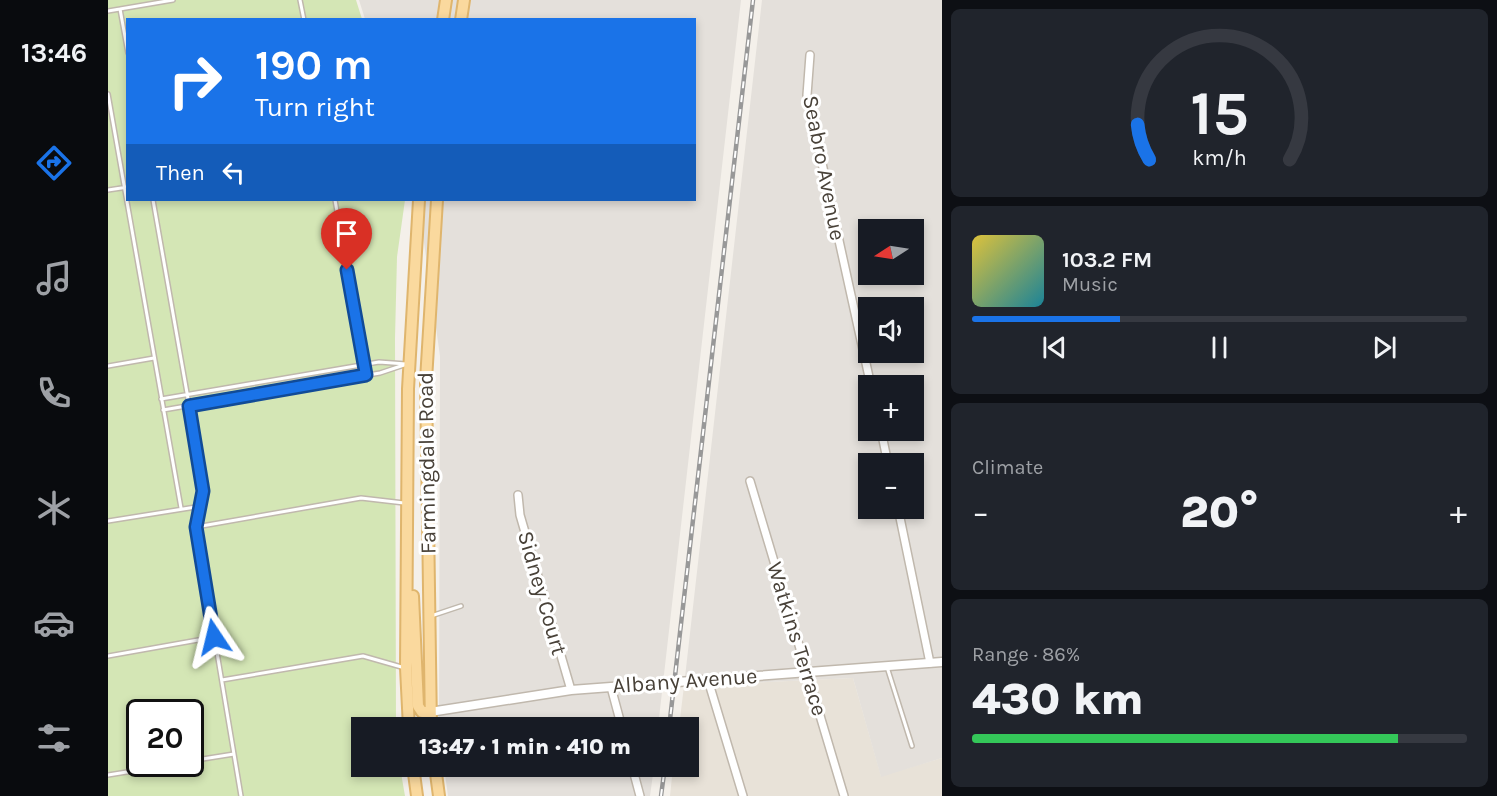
<!DOCTYPE html>
<html lang="en">
<head>
<meta charset="utf-8">
<style>
	body { margin:0; font-family:Karla,sans-serif; background:#20242c; color:#f1f3f6; height:100vh; display:flex; flex-direction:column; font-size:22px; white-space:nowrap }
	* { box-sizing:border-box; margin:0 }
	p { font-size:20px; color:#9ea1a6 }
	.icon { flex:none; width:33px; height:33px; fill:none; stroke:currentColor; stroke-width:2; stroke-linecap:round; stroke-linejoin:round }
	.map { position:relative; flex:1; overflow:hidden }
	.panel { display:flex; flex-direction:column; gap:9px; padding:9px; background:#0d0f14; width:555px }
	.panel>* { flex:none }
	.hud { position:absolute; left:18px; top:18px; width:570px; height:183px; border-radius:0px; box-shadow:0 3px 9px #0003; background:#1a73e8; color:#fff; overflow:hidden }
	.needle { width:39px; rotate:258deg }
	.controls { position:absolute; left:750px; top:219px; display:grid; gap:12px }
	.controls a { display:grid; place-items:center; width:66px; height:66px; border-radius:0px; background:#171b24; box-shadow:0 3px 9px #0003; font-size:30px }
	.speed { position:absolute; left:18px; top:699px; display:flex; gap:12px; font-size:30px; font-weight:700; text-align:center }
	.speed>* { display:grid; place-content:center; width:78px; height:78px; border-radius:50%; background:#171b24; box-shadow:0 3px 9px #0003; line-height:1 }
	.speed .limit { border:3px solid #111; border-radius:9px; background:#fff; color:#111 }
	.pin { position:absolute; display:grid; place-items:center; width:51px; height:51px; color:#fff; margin:-62px -26px; border-radius:50% 50% 50% 0; rotate:-45deg; box-shadow:0 0 6px #0007 }
	.pin .icon { rotate:45deg }
	.me { position:absolute; width:66px; margin:-33px; rotate:350deg; stroke-linejoin:round; filter:drop-shadow(0 0 4px #0008) }
	.turn { display:flex; align-items:center; gap:21px; height:126px; padding:0 30px; font-size:27px }
	.turn .icon { width:78px; height:78px; stroke-width:2.5 }
	.turn b { display:block; font-size:42px; line-height:51px }
	.then { display:flex; align-items:center; height:57px; padding:0 30px; background:#0003; gap:12px; font-size:22px }
	.big { font-size:45px; font-weight:800; line-height:1.1 }
	.panel .tile { flex:1; display:flex; flex-direction:column; justify-content:center; gap:9px; min-width:0; padding:0 21px; border-radius:9px; background:#20242c }
	.panel .dial { align-items:center; gap:0 }
	.dial svg { height:156px; overflow:visible; fill:none; stroke:#363941; stroke-width:7; stroke-linecap:round; text-anchor:middle }
	.dial text { fill:#f1f3f6; stroke:none }
	.song { display:flex; align-items:center; gap:18px }
	.cover { width:72px; height:72px; border-radius:9px; background:linear-gradient(135deg,hsl(50 70% 55%),hsl(190 70% 35%)) }
	.played { height:6px; border-radius:3px; background:linear-gradient(90deg,#1a73e8 30%,#363941 30%) }
	.keys { display:flex; justify-content:space-around; direction:ltr }
	.heat { display:flex; justify-content:space-between; align-items:center; font-size:33px; direction:ltr }
	.charge { height:9px; border-radius:4px; background:linear-gradient(90deg,#34c759 86%,#363941 0) }
	.trip { position:absolute; left:243px; top:717px; width:348px; height:60px; border-radius:0px; background:#171b24; box-shadow:0 3px 9px #0003; font-weight:800; line-height:60px; text-align:center }
	main { display:flex; flex:1; min-height:0 }
	.tabs { display:flex; flex-direction:column; width:108px; justify-content:space-around; align-items:center; background:#090b0e; color:#9ea1a6 }
	.tabs .icon { width:42px; height:42px }
	.tabs .active { color:#1a73e8 }
	.tabs b { font-size:27px; color:#f1f3f6 }
	.map>svg:first-child { display:block }
	.residential { fill:#e8e2d8 }
	.industrial { fill:#e4e0db; fill-rule:evenodd }
	.green { fill:#d4e6b5; fill-rule:evenodd }
	.lines { fill:none; stroke-linecap:round; stroke-linejoin:round }
	.service-casing { stroke:#c0b8ad; stroke-width:6 }
	.minor-casing { stroke:#c0b8ad; stroke-width:10 }
	.tertiary-casing { stroke:#c0b8ad; stroke-width:11 }
	.primary-casing { stroke:#dfb56d; stroke-width:14 }
	.service { stroke:#fff; stroke-width:3 }
	.minor { stroke:#fff; stroke-width:7 }
	.tertiary { stroke:#fff; stroke-width:8 }
	.primary { stroke:#fad99e; stroke-width:10 }
	.rail-casing { stroke:#989898; stroke-width:4.5 }
	.rail { stroke:#fff; stroke-width:2; stroke-dasharray:7; stroke-linecap:butt }
	.route-casing { stroke:#114b97; stroke-width:15 }
	.route { stroke:#1a73e8; stroke-width:10 }
	.labels { text-anchor:middle; dominant-baseline:central; stroke-width:6; stroke-linejoin:round; paint-order:stroke }
	.street-label { font-size:22px; fill:#484138; stroke:#fff }
</style>
</head>
<body>
<main>
<nav class="tabs">
<b>13:46</b>
<svg class="icon active" aria-label="directions" viewBox="0 0 24 24"><path d="M12 3l9 9-9 9-9-9zM9 14v-3h6M13 9l2 2-2 2"/></svg>
<svg class="icon" aria-label="music" viewBox="0 0 24 24"><path d="M9 18V5l10-2v13"/><circle cx="6" cy="18" r="3"/><circle cx="16" cy="16" r="3"/></svg>
<svg class="icon" aria-label="phone" viewBox="0 0 24 24"><path d="M5 4h4l2 5-3 2q2 4 5 5l2-3 5 2v4C11 20 4 13 5 4z"/></svg>
<svg class="icon" aria-label="climate" viewBox="0 0 24 24"><path d="M12 3v18M4 7l16 10M4 17L20 7"/></svg>
<svg class="icon" aria-label="car" viewBox="0 0 24 24"><path d="M5 17H2v-5l4-1 3-4h7l3 4 3 1v5h-3M9 17h6M6 11h13"/><circle cx="7" cy="17" r="2"/><circle cx="17" cy="17" r="2"/></svg>
<svg class="icon" aria-label="filters" viewBox="0 0 24 24"><path d="M4 7h16M4 17h16"/><circle cx="9" cy="7" r="2"/><circle cx="15" cy="17" r="2"/></svg>
</nav>
<div class="map">
<svg width="834" height="796" viewBox="0 0 834 796">
	<rect width="100%" height="100%" fill="#f4f0ea"/>
	<!-- residential -->
	<path class="residential" d="M745,678l28,98 61,-18v38h-272l3,-29 15,-1v-38l-9,-1 5,-41z"/>
	<!-- industrial -->
	<path class="industrial" d="M251,0h382l-83,727h-219l1,-371 -22,-156h276v-180l-329,-1z
		M654,0h180v758l-61,19 -28,-99 -169,8zM760,230h46v44h-46zM760,308h46v44h-46zM760,386h46v44h-46zM760,464h46v44h-46z
		M336,767h210l-4,29h-202z"/>
	<!-- green -->
	<path class="green" d="M0,0h248l6,19 -234,1v180h277l-8,57 -2,81 1,389 -34,1v38l38,1 5,29h-297zM32,712h50v52h-50z"/>
	<g class="lines">
		<!-- service casing -->
		<g class="service-casing">
			<path id="service" d="M192,0l4,20
				M12,9l8,44
				M0,11l65,-11
				M0,94l73,414
				M0,190l20,-3
				M45,200l49,278 2,20 -8,29 45,269
				M227,200l31,175
				M0,366l46,-8
				M53,399l218,-37 27,2
				M55,410l217,-37 24,-8
				M0,521l94,-15
				M88,527l165,-29 43,5
				M323,616l30,-10
				M0,656l107,-19
				M779,667l25,79
				M114,680l141,-24 42,12
				M82,761l44,-7
				M0,775l68,-11"/>
		</g>
		<!-- minor casing -->
		<g class="minor-casing">
			<path id="minor" d="M702,55l-3,40 64,291
				M773,430l7,34
				M642,481l94,315
				M410,495l2,20 51,175
				M790,508l32,155
				M600,680l35,116
				M503,687l11,41
				M524,766l8,30"/>
		</g>
		<!-- tertiary casing -->
		<g class="tertiary-casing">
			<path id="tertiary" d="M322,712l141,-22 371,-28"/>
		</g>
		<!-- primary casing -->
		<g class="primary-casing">
			<path id="primary" d="M335,20l3,-20
				M353,20l3,-20
				M305,596l5,110 4,6h8
				M301,728l-3,-60 2,-279 11,-189
				M323,728l-5,-348 11,-180
				M305,766l4,30
				M327,766l4,30"/>
		</g>
		<!-- service -->
		<use href="#service" class="service"/>
		<!-- minor -->
		<use href="#minor" class="minor"/>
		<!-- tertiary -->
		<use href="#tertiary" class="tertiary"/>
		<!-- primary -->
		<use href="#primary" class="primary"/>
		<!-- rail casing -->
		<g class="rail-casing">
			<path id="rail" d="M561,728l84,-728
				M553,796l4,-30"/>
		</g>
		<!-- rail -->
		<use href="#rail" class="rail"/>
	</g>
	<g class="lines">
		<!-- route casing -->
		<g class="route-casing">
			<path id="route" d="M106,637l-18,-110 7,-36 -14,-85 177,-31 -19,-105"/>
		</g>
		<!-- route -->
		<use href="#route" class="route"/>
	</g>
	<g class="labels">
		<!-- street labels -->
		<g class="street-label">
			<text transform="translate(716 168) rotate(79)">Seabro Avenue</text>
			<text transform="translate(319 463) rotate(-91)">Farmingdale Road</text>
			<text transform="translate(434 593) rotate(74)">Sidney Court</text>
			<text transform="translate(689 639) rotate(73)">Watkins Terrace</text>
			<text transform="translate(577 681) rotate(-4)">Albany Avenue</text>
		</g>
	</g>
</svg>
<div class="controls">
<a><svg class="needle" viewBox="-14 -14 28 28"><path d="M0-13l5 13h-10z" fill="#e53935"/><path d="M0 13l5-13h-10z" fill="#9ea1a6"/></svg></a>
<a><svg class="icon" aria-label="sound" viewBox="0 0 24 24"><path d="M4 9h4l5-4v14l-5-4H4zM17 9q2 3 0 6"/></svg></a>
<a>+</a>
<a>−</a>
</div>
<div class="speed"><div class="limit">20</div></div>
<div class="pin" style="left:239px;top:270px;background:#d93025"><svg class="icon" aria-label="arrive" viewBox="0 0 24 24"><path d="M6 21V4h12l-3 4 3 4H6"/></svg></div>
<svg class="me" style="left:106px;top:637px" viewBox="-20 -20 40 40"><path d="M0-17L14 15 0 8-14 15z" fill="#1a73e8" stroke="#fff" stroke-width="4"/></svg>
<div class="trip">13:47 · 1 min · 410 m</div>
<div class="hud">
<div class="turn"><svg class="icon" aria-label="right" viewBox="0 0 24 24"><path d="M7 20v-9h11M14 6l5 5-5 5"/></svg><div><b>190 m</b>Turn right</div></div>
<div class="then">Then<svg class="icon" aria-label="left" viewBox="0 0 24 24"><path d="M17 20v-9H6M10 6l-5 5 5 5"/></svg></div>
</div>
</div>
<section class="panel">
<div class="tile dial"><svg viewBox="0 0 100 80">
<path d="M14 69A42 42 0 1 1 86 69"/>
<path d="M14 69A42 42 0 0 1 8 51" stroke="#1a73e8"/>
<text x="50" y="56" font-size="32" font-weight="700">15</text>
<text x="50" y="72" font-size="11">km/h</text>
</svg></div>
<div class="tile">
<div class="song"><i class="cover"></i><div><b>103.2 FM</b><p>Music</p></div></div>
<div class="played"></div>
<div class="keys"><svg class="icon" aria-label="previous" viewBox="0 0 24 24"><path d="M18 5L8 12l10 7zM5 5v14"/></svg><svg class="icon" aria-label="pause" viewBox="0 0 24 24"><path d="M8 5v14M16 5v14"/></svg><svg class="icon" aria-label="next" viewBox="0 0 24 24"><path d="M6 5l10 7-10 7zM19 5v14"/></svg></div>
</div>
<div class="tile"><p>Climate</p>
<div class="heat"><a>−</a><b class="big">20°</b><a>+</a></div>
</div>
<div class="tile"><p>Range · 86%</p><b class="big">430 km</b><div class="charge"></div></div>
</section>
</main>
</body>
</html>
